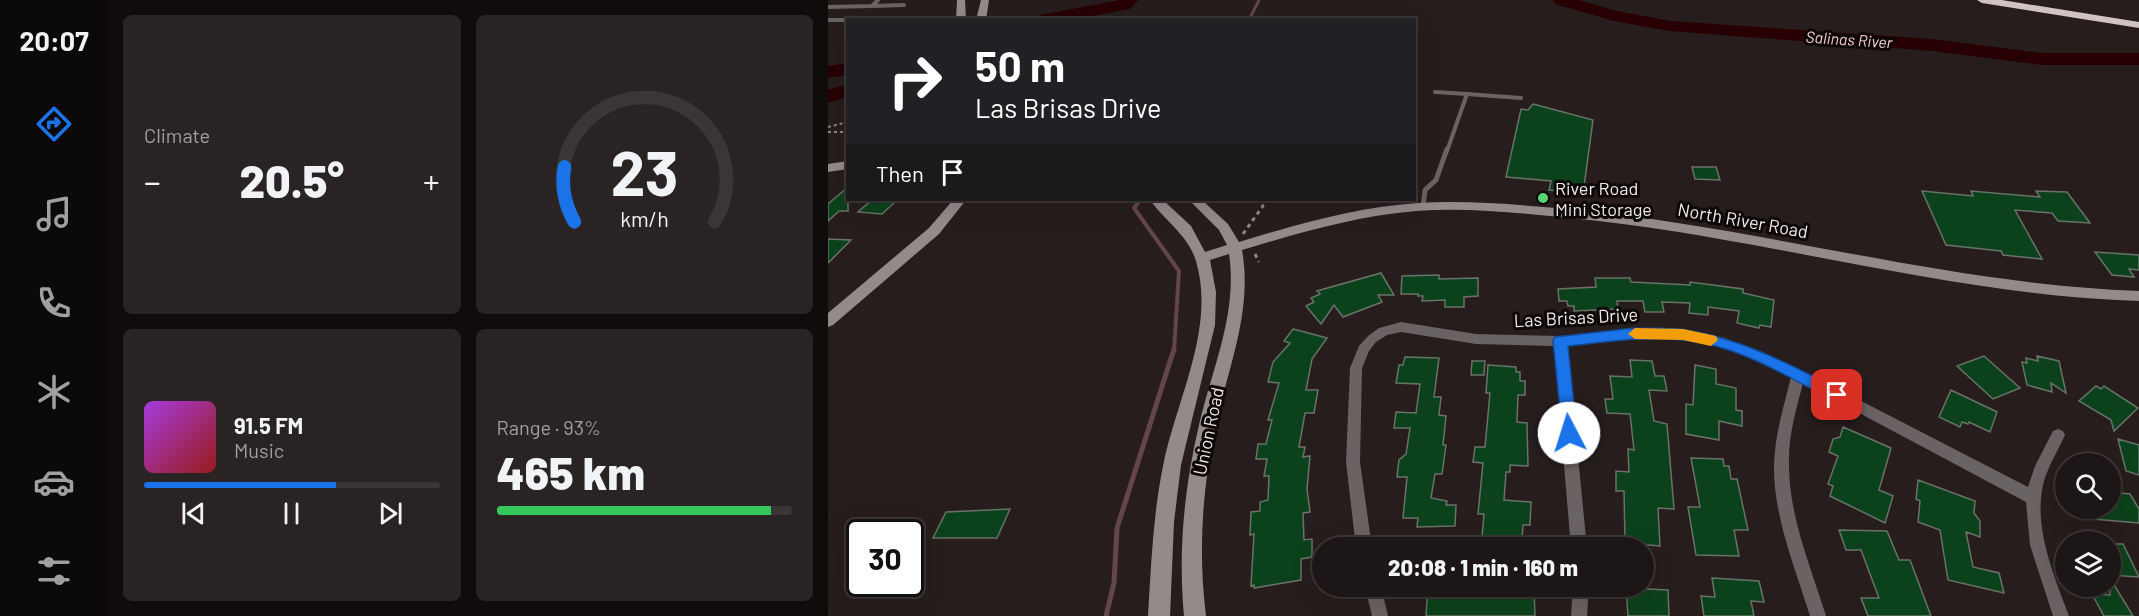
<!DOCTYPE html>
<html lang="en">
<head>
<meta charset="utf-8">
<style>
	body { margin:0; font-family:Barlow,sans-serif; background:#2a2323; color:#f1f3f6; height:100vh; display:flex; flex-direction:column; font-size:22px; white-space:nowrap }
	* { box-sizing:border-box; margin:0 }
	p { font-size:20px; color:#a09fa1 }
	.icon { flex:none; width:33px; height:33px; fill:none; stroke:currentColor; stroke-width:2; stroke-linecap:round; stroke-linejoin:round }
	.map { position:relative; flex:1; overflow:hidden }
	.sheet { display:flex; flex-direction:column; gap:15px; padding:15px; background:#100c0c; width:720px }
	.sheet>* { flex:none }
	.guide { position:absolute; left:18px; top:18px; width:570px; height:183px; border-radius:0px; box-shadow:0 6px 24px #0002,0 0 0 2px #3b3535; background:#202124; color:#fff; overflow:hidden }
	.buttons { position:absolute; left:1227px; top:453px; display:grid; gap:12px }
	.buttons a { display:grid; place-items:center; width:66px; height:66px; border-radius:50%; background:#1d1616; box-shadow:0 6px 24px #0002,0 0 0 2px #3b3535; font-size:30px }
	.speed { position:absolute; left:18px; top:519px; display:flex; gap:12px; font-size:30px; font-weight:700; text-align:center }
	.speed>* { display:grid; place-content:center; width:78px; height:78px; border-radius:50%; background:#1d1616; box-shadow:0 6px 24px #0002,0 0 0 2px #3b3535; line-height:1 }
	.speed .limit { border:3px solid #111; border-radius:9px; background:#fff; color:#111 }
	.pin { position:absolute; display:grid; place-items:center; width:51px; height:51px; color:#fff; margin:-26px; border-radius:12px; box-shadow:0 3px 9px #0006 }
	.me { position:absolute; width:66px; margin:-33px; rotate:355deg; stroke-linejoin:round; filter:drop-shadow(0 0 4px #0008) }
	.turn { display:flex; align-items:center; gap:21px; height:126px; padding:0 30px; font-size:27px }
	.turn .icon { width:78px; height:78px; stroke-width:2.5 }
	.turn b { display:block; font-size:42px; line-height:51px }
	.then { display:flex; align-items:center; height:57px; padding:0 30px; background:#0003; gap:12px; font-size:22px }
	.big { font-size:45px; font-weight:800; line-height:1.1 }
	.sheet .widget { flex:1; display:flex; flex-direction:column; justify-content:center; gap:9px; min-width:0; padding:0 21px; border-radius:9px; background:#2a2323 }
	.sheet .dial { align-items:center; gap:0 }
	.dial svg { height:156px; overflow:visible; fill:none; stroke:#3b3535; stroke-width:7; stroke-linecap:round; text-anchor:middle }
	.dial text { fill:#f1f3f6; stroke:none }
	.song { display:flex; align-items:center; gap:18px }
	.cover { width:72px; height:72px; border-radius:9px; background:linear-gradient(135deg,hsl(280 70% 55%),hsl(0 70% 35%)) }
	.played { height:6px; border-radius:3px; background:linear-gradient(90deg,#1a73e8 65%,#3b3535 65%) }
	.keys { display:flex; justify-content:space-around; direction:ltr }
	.heat { display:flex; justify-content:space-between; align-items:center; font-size:33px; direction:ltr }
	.charge { height:9px; border-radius:4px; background:linear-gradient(90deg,#34c759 93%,#3b3535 0) }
	.sheet .tiles { flex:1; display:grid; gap:15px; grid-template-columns:repeat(2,1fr) }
	.trip { position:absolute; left:484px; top:537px; width:342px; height:60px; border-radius:30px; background:#1d1616; box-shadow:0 6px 24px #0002,0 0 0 2px #3b3535; font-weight:800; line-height:60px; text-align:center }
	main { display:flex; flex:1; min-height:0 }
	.tabs { display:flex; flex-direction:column; width:108px; justify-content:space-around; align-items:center; background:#0c0909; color:#a09fa1 }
	.tabs .icon { width:42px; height:42px }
	.tabs .selected { color:#1a73e8 }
	.tabs b { font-size:27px; color:#f1f3f6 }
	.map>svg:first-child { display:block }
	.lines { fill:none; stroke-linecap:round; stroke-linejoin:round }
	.stream-far2 { stroke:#644648; stroke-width:3 }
	.stream-far1 { stroke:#644648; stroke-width:4 }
	.stream { stroke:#644648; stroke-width:5 }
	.river { fill:#280004; fill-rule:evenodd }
	.building { fill:#0c421b; stroke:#69726a; stroke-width:1.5 }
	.path-far1 { stroke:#8f8686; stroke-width:2; stroke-dasharray:3 3; stroke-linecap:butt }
	.path { stroke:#8f8686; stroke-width:3; stroke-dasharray:4 4; stroke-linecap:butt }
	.lane-far1 { stroke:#696363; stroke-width:4 }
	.lane { stroke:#696363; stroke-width:5 }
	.street { fill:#696363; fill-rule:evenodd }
	.secondary { fill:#938a8a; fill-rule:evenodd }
	.highway { fill:#d1c3c3; fill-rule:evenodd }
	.route { fill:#1a73e8; stroke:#114b97; stroke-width:1.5 }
	.slow { fill:#f59e0b }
	.poi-dot { fill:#55d671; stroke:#0d0808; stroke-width:2 }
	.labels { text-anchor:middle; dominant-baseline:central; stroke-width:6; stroke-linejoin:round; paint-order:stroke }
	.far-water-label { font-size:16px; font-style:italic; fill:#f7cdcd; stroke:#0d0808 }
	.poi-label { font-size:18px; fill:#f0e9e8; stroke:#0d0808; text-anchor:start }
	.street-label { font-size:18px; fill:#f0e9e8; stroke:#0d0808 }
</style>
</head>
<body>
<main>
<nav class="tabs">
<b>20:07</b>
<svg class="icon selected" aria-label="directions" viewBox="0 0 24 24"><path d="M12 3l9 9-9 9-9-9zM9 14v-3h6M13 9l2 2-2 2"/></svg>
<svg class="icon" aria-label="music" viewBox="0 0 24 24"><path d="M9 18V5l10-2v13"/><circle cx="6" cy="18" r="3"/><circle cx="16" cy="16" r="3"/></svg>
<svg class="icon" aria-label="phone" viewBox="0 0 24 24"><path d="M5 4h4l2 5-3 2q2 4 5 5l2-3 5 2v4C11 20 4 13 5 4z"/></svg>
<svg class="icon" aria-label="climate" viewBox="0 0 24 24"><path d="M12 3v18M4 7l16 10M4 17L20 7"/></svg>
<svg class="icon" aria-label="car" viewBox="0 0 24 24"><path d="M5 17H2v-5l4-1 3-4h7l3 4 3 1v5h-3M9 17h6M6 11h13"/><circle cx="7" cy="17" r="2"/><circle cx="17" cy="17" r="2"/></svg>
<svg class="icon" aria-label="filters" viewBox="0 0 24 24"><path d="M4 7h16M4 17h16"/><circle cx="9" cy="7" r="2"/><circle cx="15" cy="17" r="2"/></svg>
</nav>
<section class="sheet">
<div class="tiles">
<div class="widget"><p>Climate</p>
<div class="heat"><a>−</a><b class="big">20.5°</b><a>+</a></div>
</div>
<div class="widget dial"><svg viewBox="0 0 100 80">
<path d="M14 69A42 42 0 1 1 86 69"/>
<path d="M14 69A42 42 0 0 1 9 41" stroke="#1a73e8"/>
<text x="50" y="56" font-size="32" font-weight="700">23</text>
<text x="50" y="72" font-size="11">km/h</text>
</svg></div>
<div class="widget">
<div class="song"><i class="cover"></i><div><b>91.5 FM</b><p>Music</p></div></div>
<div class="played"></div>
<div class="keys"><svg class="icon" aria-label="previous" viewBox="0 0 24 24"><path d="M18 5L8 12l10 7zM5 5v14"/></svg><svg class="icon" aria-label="pause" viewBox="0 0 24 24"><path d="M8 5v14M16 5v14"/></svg><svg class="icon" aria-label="next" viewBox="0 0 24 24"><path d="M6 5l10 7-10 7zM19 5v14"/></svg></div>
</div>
<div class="widget"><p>Range · 93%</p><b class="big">465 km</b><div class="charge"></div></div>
</div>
</section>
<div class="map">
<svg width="1311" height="616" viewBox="0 0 1311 616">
	<rect width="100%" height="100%" fill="#271d1d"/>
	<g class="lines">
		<!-- stream-far2 -->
		<path class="stream-far2" d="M421,20l10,-20"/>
		<!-- stream-far1 -->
		<path class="stream-far1" d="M312,200l-6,8 45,63 -5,80"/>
		<!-- stream -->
		<path class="stream" d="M278,616l8,-33 3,-55 57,-179"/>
		<!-- river -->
		<path class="river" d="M292,0h18l-8,9 -6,1 -52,10h-41l9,-5z
			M725,0h26l38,11 53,10 262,18 110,14h97v12h-97l-110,-14 -262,-20 -56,-10 -59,-17z
			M20,63v12l-20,3v-12z
			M20,84v13l-20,6v-13z"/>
	</g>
	<!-- building -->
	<path class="building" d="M705,104l60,16 -10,74 -34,-4 2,-9 -45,-4 15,-68 7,1z
		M864,167h24l4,13 -25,-1z
		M20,187v24h-9l-11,10v-17z
		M1094,191l51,5 -2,-5 69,6 -4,-6 31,1 23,31 -32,-2 -6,-8 -37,-3 27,49 -39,-4 -2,-4 -55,-6z
		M44,200h1l23,1 -14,13 -24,-2z
		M0,239l23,1 -23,23z
		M1267,252l44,3v15l-10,-1 5,8 -22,-2z
		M553,273l13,22h-16l4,7 -39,15 -9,-12 -13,19 -15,-18 8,-4 -3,-4 9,-4 -3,-3z
		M611,275v4l39,-1v18l-14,1v10h-19v-7l-23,1 1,-5h-5v-2h-17l1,-18z
		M767,278h35l1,4 59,3v-3l53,7v4l31,7 -3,27 -11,-2 -1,3 -22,-5 2,-12 -31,-4v8l-19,-2 1,-10 -28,-1 2,10h-19l-2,-11h-26l1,8 -44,2v-5h-6l-1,-5h-8l-1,-12 38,-2z
		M465,329l34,9 -15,21 -6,31h12l-4,23h-9l-6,34h6l-2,10 7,-1 -3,33 3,23 -7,1 1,27 8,-1v18l-11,2v21l-47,8v-3l-3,1 3,-52 -4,1 1,-23 9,-1v-9l8,-2 1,-24h-5l3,-17h-11l2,-15h8l6,-24h-4l11,-37 -11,-1 5,-20 17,-19 -6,-2z
		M1156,356l36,32 -27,11 -36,-33z
		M1209,356l22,5 7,32 -15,-10 1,9 -25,-7 -5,-23 5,1 -1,-5 12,3z
		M577,357l34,1 -5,39h7l-2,18 7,1 -3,29h3l-4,29h-7l-4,24 16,3 -1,4h10l-1,21 -38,1 1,-9h-15l4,-41h-10l2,-17 7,-6 4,-26h-16l2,-16 20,1 4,-29 -24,-1 3,-18h4z
		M802,360l22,1 3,15h9l3,15 -18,-1 5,31 13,3 7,85 -16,-1 2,38 -35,-3 -1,-52h-8v-20l13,1 -1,-23 6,1 -4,-36 -23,-1 -2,-14h8l-3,-23 22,1z
		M644,361h13l-1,14h-13z
		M660,365l28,2v5h4v9h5v14h-7l-1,27 10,1 1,43 -18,-1v7h-4l-2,28 27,2 -1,23h-7l-1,15 -40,-3 2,-23h-6l5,-51 -10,-1 2,-15h10l5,-54h-4z
		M867,365l21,4v15l20,4v22l6,1v15l-23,-5v19l-33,-6v-30l7,1z
		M1268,386l5,3 3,-3 34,22 -24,23 -3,-11 -32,-19z
		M1123,390l46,22 -7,20 -21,-10 -1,2 -6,-2 -2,5 -21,-10z
		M1015,427l48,21 -12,42 14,6 -8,27 -55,-27 3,-10 -5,-2 10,-28 -9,-4 4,-13 7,-2z
		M1290,439l21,6v30l-13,-4z
		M863,458l32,1 1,7h5l2,13h6l11,51h-14l5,26 -43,-1 -8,-48h12z
		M1090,480l57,21 -1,12 6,8v16l-14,-5 7,35 26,6 5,20 -56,-13 -8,-50 -22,-8 2,-21 -4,-2z
		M1282,492l20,2 9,15v14l-58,-5v-10h29z
		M182,509l-13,29h-64l13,-26z
		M1011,530l48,1 12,29h11l21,56h-63l-7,-18h18l-18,-48h-15z
		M1282,544h13l16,33 -29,-2z
		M884,578l47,3 5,21 -13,-1 3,15h-50l-3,-20 14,1z
		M1282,578l23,38h-29l-12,-22 18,1z
		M600,586l106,3 1,27h-109z
		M798,588l42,2 1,26h-41z"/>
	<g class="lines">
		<!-- path-far1 -->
		<path class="path-far1" d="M0,127l20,-5
			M0,132h20"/>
		<!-- path -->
		<path class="path" d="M415,234l20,-28 -6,-6
			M427,254l4,8"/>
		<!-- lane-far1 -->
		<path class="lane-far1" d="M50,0l-6,6 32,-1
			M0,7l44,-1
			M0,20h20
			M37,20l13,-1
			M607,92l32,2
			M619,151l20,-57 54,4"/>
		<!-- lane -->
		<path class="lane" d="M595,207l2,-17 11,-10 11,-31"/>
		<!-- street -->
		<path class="street" d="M573,322l75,12 84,2 74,-7h49l42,9 78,33 225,116 7,-21 18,-35 5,-2 5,2 2,4c-7,15 -16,30 -21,46 -12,45 10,94 25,135h-16l-23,-71 -4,-43 -223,-119c-7,27 -15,54 -14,82 0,52 22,102 37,151h-16c-15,-49 -37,-100 -36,-152 1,-30 10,-58 17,-87 -22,-9 -45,-22 -68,-30 -50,-17 -105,-7 -156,-2l20,203h-16l-17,-202 -78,-2 -75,-12 -14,3 -11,7 -7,9 -7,17 -2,94 12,86h-16l-10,-86 4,-94 9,-22 9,-10 11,-8z
			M537,586h16l7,30h-16z
			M745,586h16l-2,30h-16z"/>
		<!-- secondary -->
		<path class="secondary" d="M129,0h8l1,20h-10z
			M153,0h8l-3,20h-10z
			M20,161v8l-20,3v-8z
			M125,200h13l-27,34 -106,91 -5,2v-14l101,-85z
			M322,200h13l28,26 14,26 22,-7 -8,-15 -30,-30h13l26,24 11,18c59,-18 118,-35 179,-39 50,-3 101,2 151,6 191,18 378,75 570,82v10c-192,-6 -378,-65 -569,-83 -51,-5 -103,-11 -154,-7 -60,5 -117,22 -174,39 11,61 -14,117 -26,175 -14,63 -18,127 -10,191h-22c-6,-64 0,-128 15,-191 13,-56 39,-112 30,-171l-19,6 6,32 -1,33 -34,140 -7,57 -4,94h-22c3,-50 5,-101 15,-150 13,-66 53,-137 33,-205 -8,-26 -31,-40 -46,-61z"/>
		<!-- highway -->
		<path class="highway" d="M1149,0h25l137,22v6l-157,-25z"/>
	</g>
	<!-- route -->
	<path class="route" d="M806,328c17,1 35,-1 52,2 57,9 105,35 156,61l3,4 -3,5h-10c-47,-25 -95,-55 -149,-60 -38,-4 -77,2 -115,6l9,87 -3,5h-11l-10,-97 2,-4z"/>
	<!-- slow -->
	<path class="slow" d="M807,328l48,1 33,7 2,4 -7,6 -28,-6 -48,-1 -7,-5z"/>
	<!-- markers -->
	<circle class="poi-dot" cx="715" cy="198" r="6"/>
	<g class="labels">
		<!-- far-water labels -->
		<g class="far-water-label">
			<text transform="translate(1021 39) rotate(4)">Salinas River</text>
		</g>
		<!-- poi labels -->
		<g class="poi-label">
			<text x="727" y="188">River Road<tspan x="727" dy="21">Mini Storage</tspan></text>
		</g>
		<!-- street labels -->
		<g class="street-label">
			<text transform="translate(915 220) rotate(10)">North River Road</text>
			<text transform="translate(748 317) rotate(-3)">Las Brisas Drive</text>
			<text transform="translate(380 431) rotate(-78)">Union Road</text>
		</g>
	</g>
</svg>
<div class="buttons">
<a><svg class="icon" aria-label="search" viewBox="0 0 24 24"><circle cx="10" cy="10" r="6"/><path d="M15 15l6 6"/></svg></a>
<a><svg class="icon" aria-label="layers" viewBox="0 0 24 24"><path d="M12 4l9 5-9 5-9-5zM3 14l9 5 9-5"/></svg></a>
</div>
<div class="speed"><div class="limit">30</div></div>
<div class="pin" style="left:1009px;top:395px;background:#d93025"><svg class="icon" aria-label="arrive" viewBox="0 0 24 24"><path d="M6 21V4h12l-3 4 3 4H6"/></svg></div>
<svg class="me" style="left:741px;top:433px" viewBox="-20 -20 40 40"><circle r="19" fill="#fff"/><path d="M0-13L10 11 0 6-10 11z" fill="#1a73e8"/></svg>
<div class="trip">20:08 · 1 min · 160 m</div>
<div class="guide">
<div class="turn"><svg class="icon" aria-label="right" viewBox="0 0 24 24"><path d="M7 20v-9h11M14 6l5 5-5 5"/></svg><div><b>50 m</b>Las Brisas Drive</div></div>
<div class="then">Then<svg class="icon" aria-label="arrive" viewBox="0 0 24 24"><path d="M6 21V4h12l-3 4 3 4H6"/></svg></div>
</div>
</div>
</main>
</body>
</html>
